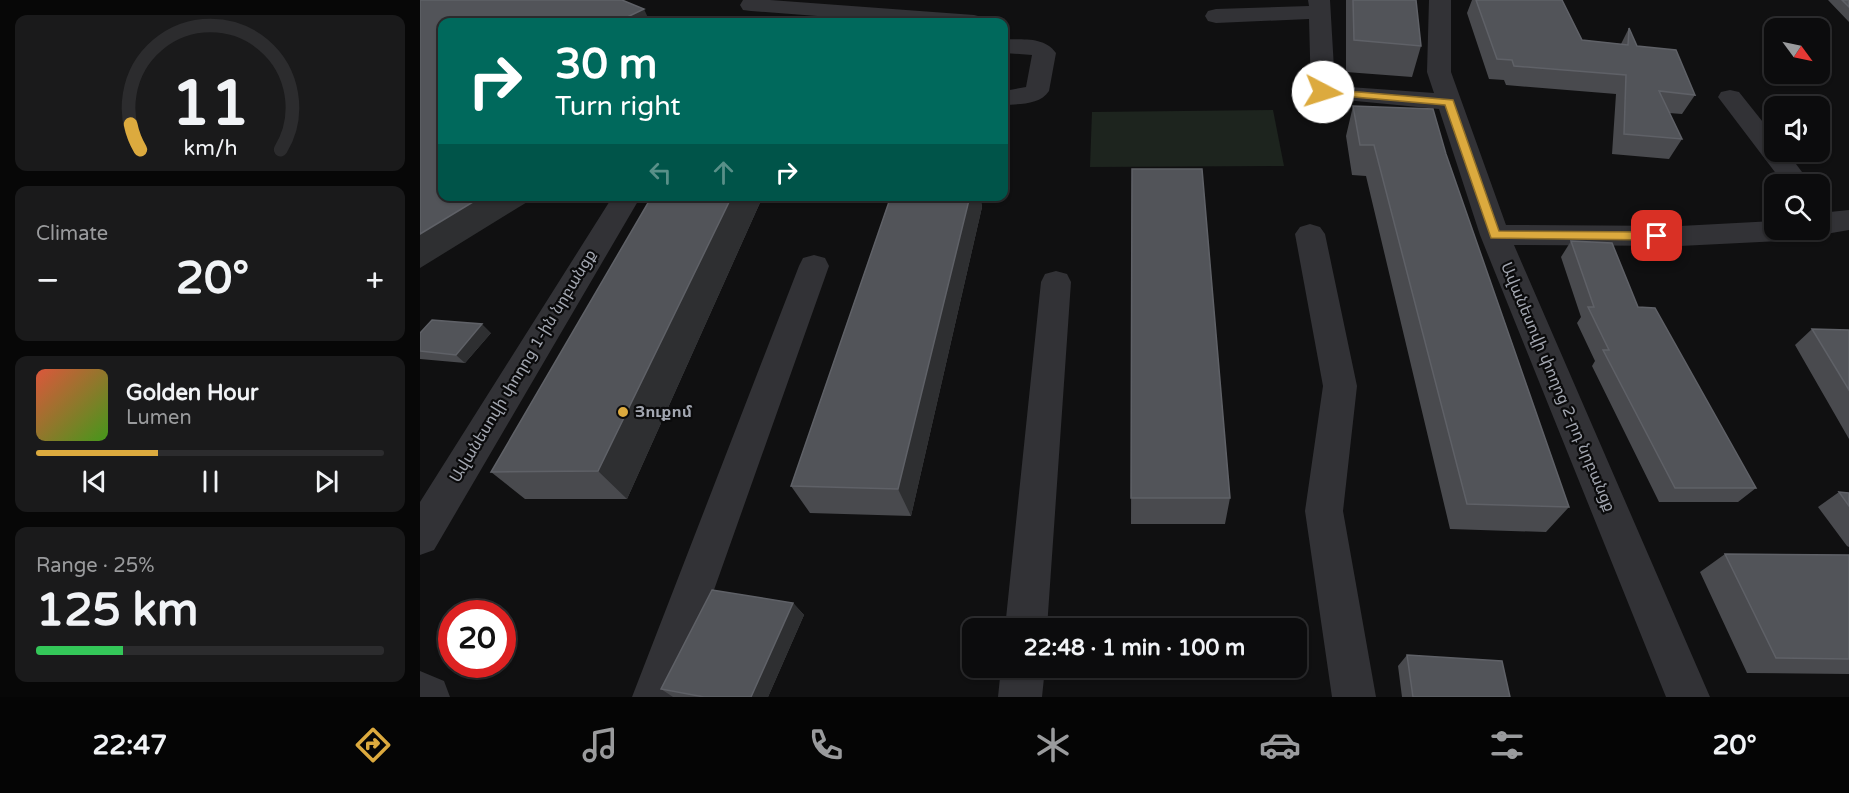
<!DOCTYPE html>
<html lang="en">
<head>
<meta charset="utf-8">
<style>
	body { margin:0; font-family:"Varela Round","Noto Sans Armenian",sans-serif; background:#1a1a1b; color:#f1f3f6; height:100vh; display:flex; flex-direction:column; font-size:22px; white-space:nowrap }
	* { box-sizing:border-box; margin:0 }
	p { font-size:20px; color:#9a9b9d }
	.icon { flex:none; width:33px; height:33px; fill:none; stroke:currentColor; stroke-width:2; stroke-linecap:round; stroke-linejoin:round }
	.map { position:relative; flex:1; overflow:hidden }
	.side { display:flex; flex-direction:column; gap:15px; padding:15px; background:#070707; width:420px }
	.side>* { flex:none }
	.hud { position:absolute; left:18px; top:18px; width:570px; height:183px; border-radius:12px; box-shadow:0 2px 4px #0004,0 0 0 2px #2c2c2e; background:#00695c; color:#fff; overflow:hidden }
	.needle { width:39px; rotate:123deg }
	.tools { position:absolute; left:1344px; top:18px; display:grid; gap:12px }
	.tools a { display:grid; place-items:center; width:66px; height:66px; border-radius:12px; background:#0c0c0d; box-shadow:0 2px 4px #0004,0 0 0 2px #2c2c2e; font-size:30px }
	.speed { position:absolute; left:18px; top:600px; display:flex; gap:12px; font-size:30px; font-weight:700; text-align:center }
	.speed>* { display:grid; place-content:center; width:78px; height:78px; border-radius:50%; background:#0c0c0d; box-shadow:0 2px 4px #0004,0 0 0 2px #2c2c2e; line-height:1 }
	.speed .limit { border:9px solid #d22; background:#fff; color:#111 }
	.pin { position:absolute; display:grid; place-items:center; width:51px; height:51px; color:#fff; margin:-26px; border-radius:12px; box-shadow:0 3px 9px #0006 }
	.me { position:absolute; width:66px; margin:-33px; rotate:95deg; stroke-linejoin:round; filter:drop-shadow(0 0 4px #0008) }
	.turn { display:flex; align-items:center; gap:21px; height:126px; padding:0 18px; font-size:27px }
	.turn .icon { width:78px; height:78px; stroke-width:2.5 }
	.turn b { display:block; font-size:42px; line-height:51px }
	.lanes { display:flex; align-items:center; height:57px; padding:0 18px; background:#0003; justify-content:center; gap:30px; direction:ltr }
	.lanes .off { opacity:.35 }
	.big { font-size:45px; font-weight:700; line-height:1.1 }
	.side .card { flex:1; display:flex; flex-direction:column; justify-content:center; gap:9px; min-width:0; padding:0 21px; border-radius:12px; background:#1a1a1b }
	.side .dial { align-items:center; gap:0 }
	.dial svg { height:156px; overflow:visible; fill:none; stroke:#2c2c2e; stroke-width:7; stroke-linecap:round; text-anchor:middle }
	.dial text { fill:#f1f3f6; stroke:none }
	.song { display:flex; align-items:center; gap:18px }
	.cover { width:72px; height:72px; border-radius:9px; background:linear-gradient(135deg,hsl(10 70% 55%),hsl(100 70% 35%)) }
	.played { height:6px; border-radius:3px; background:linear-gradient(90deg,#dcaa3e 35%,#2c2c2e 35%) }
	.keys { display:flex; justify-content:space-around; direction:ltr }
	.heat { display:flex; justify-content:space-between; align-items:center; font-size:33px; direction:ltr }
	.charge { height:9px; border-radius:4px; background:linear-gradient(90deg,#34c759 25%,#2c2c2e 0) }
	.trip { position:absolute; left:542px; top:618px; width:345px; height:60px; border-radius:12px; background:#0c0c0d; box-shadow:0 2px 4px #0004,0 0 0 2px #2c2c2e; font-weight:700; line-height:60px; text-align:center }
	.tabs { display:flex; height:96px; justify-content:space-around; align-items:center; background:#050505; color:#9a9b9d }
	.tabs .icon { width:42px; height:42px }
	.tabs .active { color:#dcaa3e }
	.tabs b { font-size:27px; color:#f1f3f6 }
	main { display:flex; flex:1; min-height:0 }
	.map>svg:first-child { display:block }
	.green { fill:#1d241e }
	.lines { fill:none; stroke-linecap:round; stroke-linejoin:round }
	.minor { fill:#323236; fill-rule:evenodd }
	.wall { fill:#494a4e }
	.shaded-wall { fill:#2e2f31 }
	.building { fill:#525459; stroke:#5f6167; stroke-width:1.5 }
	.route { fill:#dcaa3e; stroke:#8f6e28; stroke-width:1.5 }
	.poi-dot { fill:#dcaa3e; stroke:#0b0b0c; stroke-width:2 }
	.labels { text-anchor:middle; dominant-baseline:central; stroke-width:4.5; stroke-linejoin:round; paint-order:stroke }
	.street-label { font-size:16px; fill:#a3a7b1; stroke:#0b0b0c }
	.poi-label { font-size:16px; font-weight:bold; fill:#a3a7b1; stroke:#0b0b0c; text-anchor:start }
</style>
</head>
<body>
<main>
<section class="side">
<div class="card dial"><svg viewBox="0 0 100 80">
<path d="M14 69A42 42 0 1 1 86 69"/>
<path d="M14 69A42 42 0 0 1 9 56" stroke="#dcaa3e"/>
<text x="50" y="56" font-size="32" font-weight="700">11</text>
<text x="50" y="72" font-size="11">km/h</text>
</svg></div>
<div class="card"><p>Climate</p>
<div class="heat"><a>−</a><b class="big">20°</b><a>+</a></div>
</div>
<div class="card">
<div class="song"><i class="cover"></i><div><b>Golden Hour</b><p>Lumen</p></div></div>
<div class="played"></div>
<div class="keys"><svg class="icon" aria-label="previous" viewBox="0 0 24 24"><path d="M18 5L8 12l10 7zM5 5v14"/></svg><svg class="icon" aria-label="pause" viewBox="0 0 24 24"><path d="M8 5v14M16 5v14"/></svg><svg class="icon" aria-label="next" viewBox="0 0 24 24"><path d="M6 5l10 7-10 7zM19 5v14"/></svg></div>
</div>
<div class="card"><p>Range · 25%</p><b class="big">125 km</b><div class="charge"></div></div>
</section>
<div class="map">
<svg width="1429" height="697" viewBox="0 0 1429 697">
	<rect width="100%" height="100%" fill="#101011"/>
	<!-- green -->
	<path class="green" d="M853,110l11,56 -194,1 2,-55z"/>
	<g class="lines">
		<!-- minor -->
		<path class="minor" d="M323,0h27l204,15 8,2 3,5h-90l-144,-11 -8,-1 -3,-5z
			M888,0h22l5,86 99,7 -7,-21 2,-72h22v72l55,153 174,1 94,-5v9h46v-17l29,-3v20l-29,5 -9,-3 -3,5 -10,3 -118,6 -166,-1 196,452h-44l-186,-462 -41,-126 -125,-12 -3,-5 -2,-73 -93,4 -8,-2 -3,-5 3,-5 8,-2 93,-3z
			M584,39c18,1 40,-3 52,14l-7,38c-9,14 -30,13 -45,14v-14l22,-4 6,-32 -28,-2z
			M1310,90l9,2 35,44v16h13l24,32h-27l-66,-87 3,-5z
			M193,196h28l-207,354 -14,5v-53z
			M890,224l10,3 5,7 32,152 -14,125 33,186h-44l-27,-186 18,-125 -28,-152 5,-7z
			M394,255l11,3 4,8 -153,431h-44l167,-431 4,-8z
			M636,271l11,3 4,8 -24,346h-42l36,-346 4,-8z
			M581,668h44l-3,29h-44z
			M0,671l24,10 6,16h-30z"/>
	</g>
	<!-- wall -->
	<path class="wall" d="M926,0h70l5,46 -9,31 -66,-5z
		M1052,0h90l20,40 39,4 8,-16 8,18 58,49 -13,19 -13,-1 13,26 -13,20 -57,-5 4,-60 -110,-9 -2,-5 -15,-1 -22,-66z
		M1408,0h21v22z
		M933,106l93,48 123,353 -23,25 -96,-3 -84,-353 -14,-1 -6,-39z
		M712,169l98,329 -5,26h-94z
		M232,196h111l-136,303h-102l-34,-27z
		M471,196h89l2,11 -71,309 -101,-3 -19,-27z
		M1151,241l67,66 118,181 -18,14h-79l-67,-136 3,-5 -18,-38 4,-6 -20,-60z
		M1392,329l37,1v109l-54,-94z
		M0,333h71l-26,30 -45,-4z
		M1419,492l10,1v54l-2,-1 -29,-39z
		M1305,554l124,1v119l-102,-1 -47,-101z
		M373,603l11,12 -36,82h-95l-12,-8z
		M987,655l103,42h-108l-4,-31z"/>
	<!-- shaded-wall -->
	<path class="shaded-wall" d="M224,9l6,13h-33z
		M63,196h54l-117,72v-34z
		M312,196h31l-136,303 -29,-28z
		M550,196h10l2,11 -71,309 -13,-27z
		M62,324l9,9 -26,30 -9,-8z
		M373,603l11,12 -36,82h-17z"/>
	<!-- building -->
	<path class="building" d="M0,0h202l22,9 -27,13h-175v174h41l-63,38z
		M933,0h63l5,46 -67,-6z
		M1056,0h86l20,40 46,5 1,-17 8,18 39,4 19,45 -36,-4 23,48 -58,-5 2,-59 -112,-9 -2,-6 -15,-1z
		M1422,0h7v7z
		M933,106l80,3 13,45 123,353 -102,-3 -93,-359h-14z
		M712,169h70l28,329h-99z
		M232,196h80l-134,275 -107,1z
		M471,196h79l-72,293 -107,-3z
		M1151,241l41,2 26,64 17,1 101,180h-81l-72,-138h6l-21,-43h6z
		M12,320l50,4 -26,31 -36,-4v-18z
		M1392,329l37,1v60z
		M1419,492l10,1v13z
		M1305,554l124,1v104l-73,-1z
		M292,590l81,13 -42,94h-47l-43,-8z
		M987,655l95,6 8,36h-97z"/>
	<!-- route -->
	<path class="route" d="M903,89l130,11 46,131 158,1 6,4 -6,4 -166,-2 -46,-133 -125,-11v-4z"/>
	<!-- markers -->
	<circle class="poi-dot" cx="203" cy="412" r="6"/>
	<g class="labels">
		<!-- street labels -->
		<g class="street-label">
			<text transform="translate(103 366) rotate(-59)">Ավանեսովի փողոց 1-ին նրբանցք</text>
			<text transform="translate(1138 387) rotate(67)">Ավանեսովի փողոց 2-րդ նրբանցք</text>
		</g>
		<!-- poi labels -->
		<g class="poi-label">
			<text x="215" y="412">Յուքոմ</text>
		</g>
	</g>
</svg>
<div class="tools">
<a><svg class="needle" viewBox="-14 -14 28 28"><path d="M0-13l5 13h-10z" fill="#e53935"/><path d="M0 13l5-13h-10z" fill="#9a9b9d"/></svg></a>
<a><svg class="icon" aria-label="sound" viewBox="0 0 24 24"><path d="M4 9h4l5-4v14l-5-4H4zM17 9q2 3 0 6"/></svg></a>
<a><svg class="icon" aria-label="search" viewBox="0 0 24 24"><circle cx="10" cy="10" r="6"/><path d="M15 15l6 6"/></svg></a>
</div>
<div class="speed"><div class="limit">20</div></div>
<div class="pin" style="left:1237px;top:236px;background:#d93025"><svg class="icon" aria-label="arrive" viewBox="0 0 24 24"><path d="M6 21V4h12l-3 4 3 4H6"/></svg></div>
<svg class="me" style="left:903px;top:92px" viewBox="-20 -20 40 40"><circle r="19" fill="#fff"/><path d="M0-13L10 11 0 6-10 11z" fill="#dcaa3e"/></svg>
<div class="trip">22:48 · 1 min · 100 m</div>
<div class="hud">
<div class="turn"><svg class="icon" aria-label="right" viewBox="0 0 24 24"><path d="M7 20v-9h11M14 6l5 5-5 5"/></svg><div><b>30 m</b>Turn right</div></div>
<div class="lanes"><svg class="icon off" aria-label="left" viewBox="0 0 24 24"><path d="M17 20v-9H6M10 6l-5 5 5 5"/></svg><svg class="icon off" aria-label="ahead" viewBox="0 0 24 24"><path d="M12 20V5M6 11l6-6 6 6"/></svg><svg class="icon" aria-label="right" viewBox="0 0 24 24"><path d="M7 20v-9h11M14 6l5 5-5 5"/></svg></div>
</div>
</div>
</main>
<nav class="tabs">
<b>22:47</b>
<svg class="icon active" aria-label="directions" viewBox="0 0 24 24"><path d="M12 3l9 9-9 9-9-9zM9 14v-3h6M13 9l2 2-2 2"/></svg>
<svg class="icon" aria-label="music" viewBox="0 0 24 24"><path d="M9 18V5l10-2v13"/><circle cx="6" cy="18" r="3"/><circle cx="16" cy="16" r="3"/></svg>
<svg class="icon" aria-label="phone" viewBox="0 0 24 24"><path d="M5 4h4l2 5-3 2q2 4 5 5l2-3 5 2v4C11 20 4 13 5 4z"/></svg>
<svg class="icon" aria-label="climate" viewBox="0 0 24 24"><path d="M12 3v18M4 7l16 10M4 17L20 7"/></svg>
<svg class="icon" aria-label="car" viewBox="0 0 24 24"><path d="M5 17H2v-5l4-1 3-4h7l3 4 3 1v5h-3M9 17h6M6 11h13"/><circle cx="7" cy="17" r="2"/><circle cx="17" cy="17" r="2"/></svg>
<svg class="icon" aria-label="filters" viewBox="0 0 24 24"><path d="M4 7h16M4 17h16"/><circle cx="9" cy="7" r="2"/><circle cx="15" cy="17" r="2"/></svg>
<b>20°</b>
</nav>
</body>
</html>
